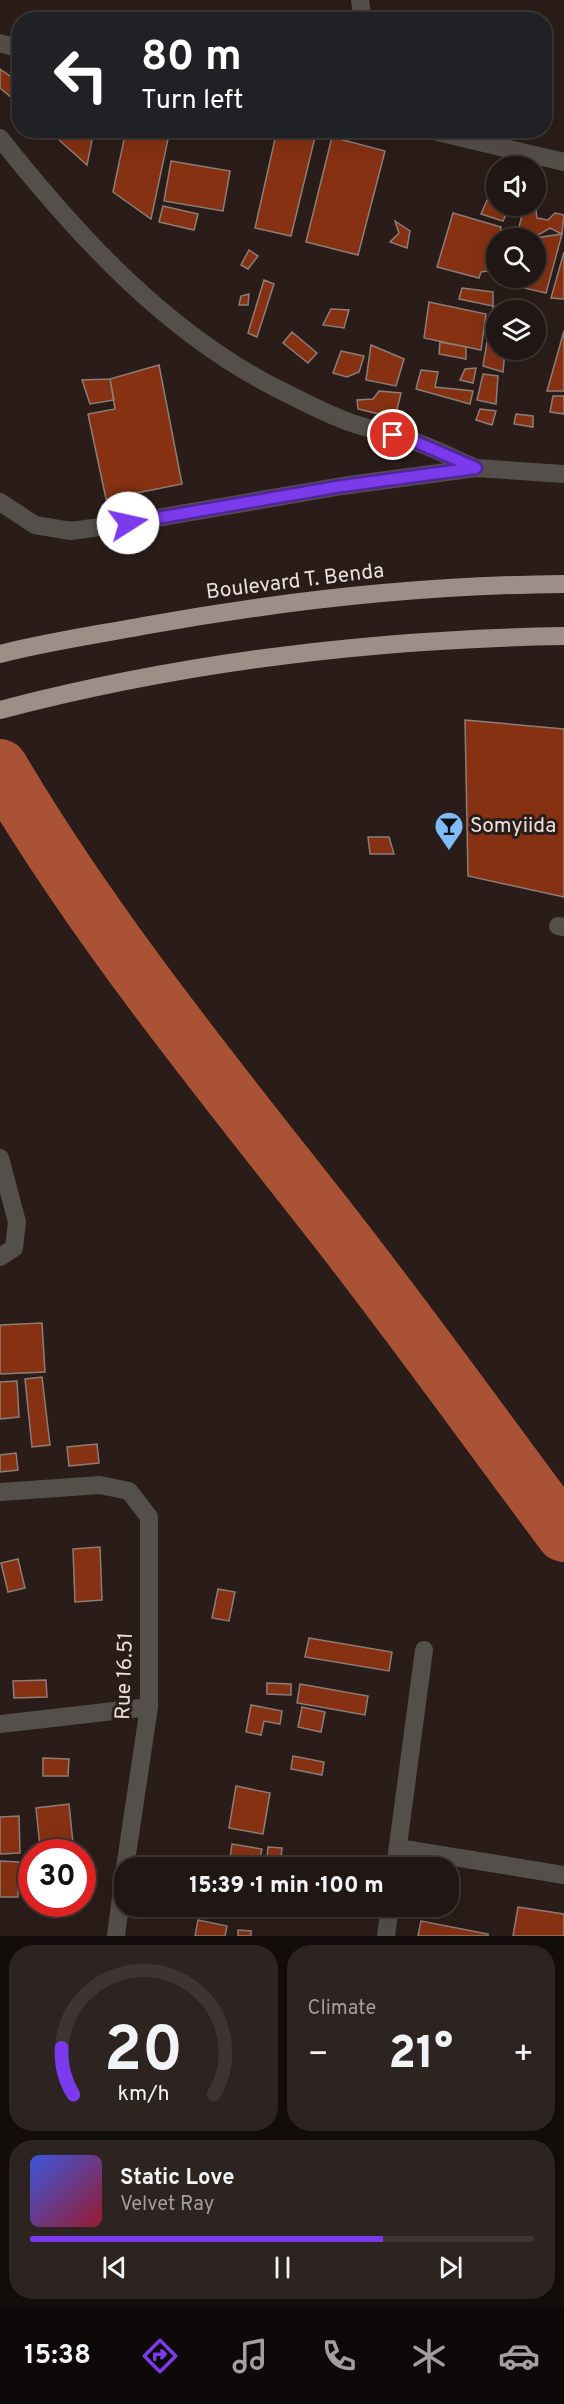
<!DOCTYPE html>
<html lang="en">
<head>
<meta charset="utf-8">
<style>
	body { margin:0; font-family:Overpass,sans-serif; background:#2d2321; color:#f1f3f6; height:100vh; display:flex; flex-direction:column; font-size:22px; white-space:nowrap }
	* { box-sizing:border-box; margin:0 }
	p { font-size:20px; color:#a29fa0 }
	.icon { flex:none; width:33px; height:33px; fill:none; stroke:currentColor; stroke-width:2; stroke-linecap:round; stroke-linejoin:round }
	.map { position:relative; height:1936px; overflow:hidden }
	.drawer { display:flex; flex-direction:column; gap:9px; padding:9px; background:#120c0a; flex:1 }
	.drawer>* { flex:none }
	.banner { position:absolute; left:12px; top:12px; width:540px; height:126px; border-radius:24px; box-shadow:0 6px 24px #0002,0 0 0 2px #3d3533; background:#202124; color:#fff; overflow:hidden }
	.controls { position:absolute; left:486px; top:156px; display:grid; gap:12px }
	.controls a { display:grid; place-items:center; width:60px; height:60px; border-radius:50%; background:#201613; box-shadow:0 6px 24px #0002,0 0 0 2px #3d3533; font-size:30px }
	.speed { position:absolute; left:18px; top:1839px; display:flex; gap:12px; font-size:30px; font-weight:700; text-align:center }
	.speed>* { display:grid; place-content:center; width:78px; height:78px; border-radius:50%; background:#201613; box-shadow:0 6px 24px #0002,0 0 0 2px #3d3533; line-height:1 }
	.speed .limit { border:9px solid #d22; background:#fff; color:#111 }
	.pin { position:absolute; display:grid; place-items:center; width:51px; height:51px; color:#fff; margin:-26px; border:3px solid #fff; border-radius:50%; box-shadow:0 2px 6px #0007 }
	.me { position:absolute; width:66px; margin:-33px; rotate:80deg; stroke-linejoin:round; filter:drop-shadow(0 0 4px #0008) }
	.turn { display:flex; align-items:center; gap:21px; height:126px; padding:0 30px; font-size:27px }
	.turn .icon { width:78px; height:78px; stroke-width:2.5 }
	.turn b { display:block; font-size:42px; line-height:51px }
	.big { font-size:45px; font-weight:800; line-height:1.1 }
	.drawer .widget { flex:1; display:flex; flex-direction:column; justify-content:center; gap:9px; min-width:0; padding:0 21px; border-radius:24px; background:#2d2321 }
	.drawer .dial { align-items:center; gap:0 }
	.dial svg { height:156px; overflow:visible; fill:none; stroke:#3d3533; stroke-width:7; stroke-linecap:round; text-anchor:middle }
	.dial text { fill:#f1f3f6; stroke:none }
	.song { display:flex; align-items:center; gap:18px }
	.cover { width:72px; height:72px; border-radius:9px; background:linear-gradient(135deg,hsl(230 70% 55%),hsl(350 70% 35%)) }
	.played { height:6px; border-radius:3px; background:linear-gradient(90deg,#7c3aed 70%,#3d3533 70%) }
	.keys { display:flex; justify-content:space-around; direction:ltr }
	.heat { display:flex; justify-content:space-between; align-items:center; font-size:33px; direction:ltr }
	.drawer .tiles { flex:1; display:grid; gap:9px; grid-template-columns:1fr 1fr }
	.widget:last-child { grid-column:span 2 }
	.trip { position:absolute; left:114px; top:1857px; width:345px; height:60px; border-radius:24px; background:#201613; box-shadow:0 6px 24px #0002,0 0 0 2px #3d3533; font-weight:800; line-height:60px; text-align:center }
	.menu { display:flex; height:96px; justify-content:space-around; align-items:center; background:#0d0908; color:#a29fa0 }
	.menu .icon { width:42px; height:42px }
	.menu .on { color:#7c3aed }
	.menu b { font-size:27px; color:#f1f3f6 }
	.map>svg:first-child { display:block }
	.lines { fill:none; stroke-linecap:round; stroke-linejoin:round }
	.river { stroke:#aa5235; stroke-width:56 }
	.building { fill:#853112; stroke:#8d7d78; stroke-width:1.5 }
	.minor { stroke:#554f4c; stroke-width:18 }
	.highway { stroke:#9e8e88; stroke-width:18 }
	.route-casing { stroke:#51269a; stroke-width:15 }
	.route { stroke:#7c3aed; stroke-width:10 }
	.labels { text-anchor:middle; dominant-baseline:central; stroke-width:6; stroke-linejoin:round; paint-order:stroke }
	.street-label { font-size:21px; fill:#eae1de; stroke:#2a1d19 }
	.poi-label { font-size:21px; fill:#eae1de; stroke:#2a1d19; text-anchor:start }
</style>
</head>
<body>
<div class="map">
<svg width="564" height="1936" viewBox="0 0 564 1936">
	<rect width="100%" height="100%" fill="#2a1d19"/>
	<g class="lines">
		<!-- river -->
		<path class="river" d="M0,767c96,163 216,309 332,457 80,102 155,207 232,310"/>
	</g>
	<!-- building -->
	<path class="building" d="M0,69l20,14v22l-20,-17z
		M48,130h46l-7,35z
		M126,130h44l-19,89 -38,-27z
		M277,130h12l26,7 -24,99 -36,-8z
		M332,137l53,14 -27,104 -52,-13z
		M171,161l59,10 -7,40 -59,-10z
		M536,175l5,1 -5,20z
		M487,200l9,2v4h14l-7,15 -22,-7z
		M163,206l35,8 -4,16 -35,-8z
		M536,210l1,8 11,2 7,-7 9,2 -2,19 -12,-6 -17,10 -16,-3 6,-24z
		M453,213l48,14 -2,11h-3l-2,32 -13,2 -2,6 -42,-11z
		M395,221l15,10 -3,17 -17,-6 9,-9z
		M562,234l-16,59 -43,-10 2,-5h31l-1,-40z
		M249,250l9,6 -10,13 -7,-4z
		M564,252v47l-13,-1z
		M264,280l10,4 -17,53 -9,-4z
		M462,288l31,4v14l-34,-7z
		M249,294l-1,11h-9l2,-9z
		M429,302l57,12 -5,36 -57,-12z
		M493,306l16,4h-13v40h9l-2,22 -20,-6z
		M331,309l18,1 -5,18 -21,-3z
		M564,331v60h-17z
		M292,332l25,21 -9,10 -25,-20z
		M440,342l26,5v12l-27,-5z
		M371,345l33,14 -8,27 -30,-6z
		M341,351l23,5 -5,16 -12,5 -14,-4z
		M159,365l23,119 -76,15 -18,-85 27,-5 -5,-30z
		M476,368l-3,15 -13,-3 5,-11z
		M421,370l17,2 -3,15 38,4 -3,13 -54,-15z
		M483,374l15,2 -2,28 -19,-4z
		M110,379l4,21 -24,4 -8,-24z
		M379,391l22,2 -6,25 -37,-9 -1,-9 16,-1z
		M553,396h11v18l-14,-2z
		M480,409l16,2 -4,14 -16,-5z
		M516,414l17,2v11l-19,-3z
		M465,720l99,9v168l-96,-21z
		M457,822v15h-17v-14z
		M368,837h21l5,17h-24z
		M42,1323l3,49 -45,2v-49z
		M42,1377l8,68 -18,2 -7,-68z
		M17,1381l2,36 -19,2v-37z
		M97,1444l2,19 -30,3 -2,-19z
		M16,1453l2,17 -18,2v-17z
		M100,1547l2,53 -27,2 -2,-53z
		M18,1559l7,29 -17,4 -7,-29z
		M218,1589l17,3 -6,29 -17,-3z
		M309,1638l83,14 -3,19 -84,-14z
		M46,1680l1,17 -33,1 -1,-17z
		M267,1683l24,1v11l-24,-1z
		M300,1684l68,12 -3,19 -68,-12z
		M251,1705l31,6 -2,13 -16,-3 -3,14 -15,-3z
		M302,1707l23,5 -4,20 -23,-5z
		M293,1756l31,6 -2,13 -31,-6z
		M43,1758l26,1 -1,17h-25z
		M236,1786l34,7 -7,41 -34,-6z
		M69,1804l4,39 -33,4 -4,-39z
		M19,1816l1,37 -20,1v-37z
		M232,1844l30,5 -3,14 -29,-5z
		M268,1847l14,1 -2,20h-14z
		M32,1856v33l-6,-32z
		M0,1861l19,1 -1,35h-18z
		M518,1907l46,7v22h-51z
		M198,1920l29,6 -2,10h-30z
		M421,1921l67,13v2h-70z
		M238,1930l13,1v5h-13z"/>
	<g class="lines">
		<!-- minor -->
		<path class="minor" d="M360,0l3,20
			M0,43l20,6
			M429,130l135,32
			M0,138c80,101 172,201 290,257 20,10 41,21 62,28 20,7 41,11 61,18 21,7 42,18 63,27
			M0,502l35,23 36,6 57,-8 214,-37 134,-18 88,6
			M558,926l6,1
			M0,1158l17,64 -3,26 -14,9
			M0,1492l100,-7 29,6 20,26v190l-24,161
			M0,1724l149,-17
			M398,1848l166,27
			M395,1868l29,-218
			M116,1936l8,-62
			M386,1936l4,-30"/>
		<!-- highway -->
		<path class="highway" d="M0,654c47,-12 95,-19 143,-28 138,-25 280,-41 421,-42
			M0,710c183,-48 375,-71 564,-74"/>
	</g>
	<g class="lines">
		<!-- route casing -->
		<g class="route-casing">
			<path id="route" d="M128,523l214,-37 134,-18 -62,-27 -21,-6"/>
		</g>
		<!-- route -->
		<use href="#route" class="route"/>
	</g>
	<!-- icons -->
	<defs>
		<g id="bar-pin" transform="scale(1.5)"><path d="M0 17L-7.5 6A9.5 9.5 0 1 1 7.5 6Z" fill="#7fbdfa" stroke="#2a1d19"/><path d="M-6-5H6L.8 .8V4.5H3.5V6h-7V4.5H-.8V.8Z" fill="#111"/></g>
	</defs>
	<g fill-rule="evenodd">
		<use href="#bar-pin" x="449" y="826"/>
	</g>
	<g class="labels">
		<!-- street labels -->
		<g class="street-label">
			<text transform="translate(295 582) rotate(-7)">Boulevard T. Benda</text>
			<text transform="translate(125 1676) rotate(-88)">Rue 16.51</text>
		</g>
		<!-- poi labels -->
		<g class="poi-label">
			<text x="470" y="826">Somyiida</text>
		</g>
	</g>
</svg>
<div class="controls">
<a><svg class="icon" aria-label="sound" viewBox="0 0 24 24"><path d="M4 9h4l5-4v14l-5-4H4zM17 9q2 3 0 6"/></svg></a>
<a><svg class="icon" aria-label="search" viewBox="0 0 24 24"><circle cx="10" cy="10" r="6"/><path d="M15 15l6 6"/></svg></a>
<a><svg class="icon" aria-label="layers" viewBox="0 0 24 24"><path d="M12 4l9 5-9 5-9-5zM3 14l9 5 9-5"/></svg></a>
</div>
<div class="speed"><div class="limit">30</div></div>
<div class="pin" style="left:393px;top:435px;background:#d93025"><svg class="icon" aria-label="arrive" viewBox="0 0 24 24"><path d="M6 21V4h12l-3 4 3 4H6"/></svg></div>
<svg class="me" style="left:128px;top:523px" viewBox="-20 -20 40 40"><circle r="19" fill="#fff"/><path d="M0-13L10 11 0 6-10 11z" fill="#7c3aed"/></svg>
<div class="trip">15:39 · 1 min · 100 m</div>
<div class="banner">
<div class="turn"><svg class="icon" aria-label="left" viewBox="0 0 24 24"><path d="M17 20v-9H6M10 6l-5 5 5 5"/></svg><div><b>80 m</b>Turn left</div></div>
</div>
</div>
<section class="drawer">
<div class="tiles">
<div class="widget dial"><svg viewBox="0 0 100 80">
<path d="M14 69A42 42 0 1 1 86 69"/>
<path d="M14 69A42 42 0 0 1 8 45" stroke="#7c3aed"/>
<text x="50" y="56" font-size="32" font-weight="700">20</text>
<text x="50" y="72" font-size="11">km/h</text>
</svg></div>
<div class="widget"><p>Climate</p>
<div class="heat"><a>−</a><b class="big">21°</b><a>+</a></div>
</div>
<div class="widget">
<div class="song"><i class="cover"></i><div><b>Static Love</b><p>Velvet Ray</p></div></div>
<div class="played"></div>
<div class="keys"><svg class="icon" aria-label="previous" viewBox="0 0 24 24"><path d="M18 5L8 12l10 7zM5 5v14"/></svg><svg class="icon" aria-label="pause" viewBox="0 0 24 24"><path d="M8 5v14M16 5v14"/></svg><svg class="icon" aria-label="next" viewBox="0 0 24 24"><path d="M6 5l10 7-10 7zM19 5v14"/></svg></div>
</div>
</div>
</section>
<nav class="menu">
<b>15:38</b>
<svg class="icon on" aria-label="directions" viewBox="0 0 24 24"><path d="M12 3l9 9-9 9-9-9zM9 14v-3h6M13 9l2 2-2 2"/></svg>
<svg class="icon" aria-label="music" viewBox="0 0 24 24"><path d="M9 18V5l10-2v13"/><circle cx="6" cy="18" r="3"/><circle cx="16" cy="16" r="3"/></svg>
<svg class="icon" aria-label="phone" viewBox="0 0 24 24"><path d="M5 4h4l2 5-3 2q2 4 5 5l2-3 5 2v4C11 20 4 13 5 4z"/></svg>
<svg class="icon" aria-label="climate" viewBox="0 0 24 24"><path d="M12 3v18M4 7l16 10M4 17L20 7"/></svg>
<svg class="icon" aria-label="car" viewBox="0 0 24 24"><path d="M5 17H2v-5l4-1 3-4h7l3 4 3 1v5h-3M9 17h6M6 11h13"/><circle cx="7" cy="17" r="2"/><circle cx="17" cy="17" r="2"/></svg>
</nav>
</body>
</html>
